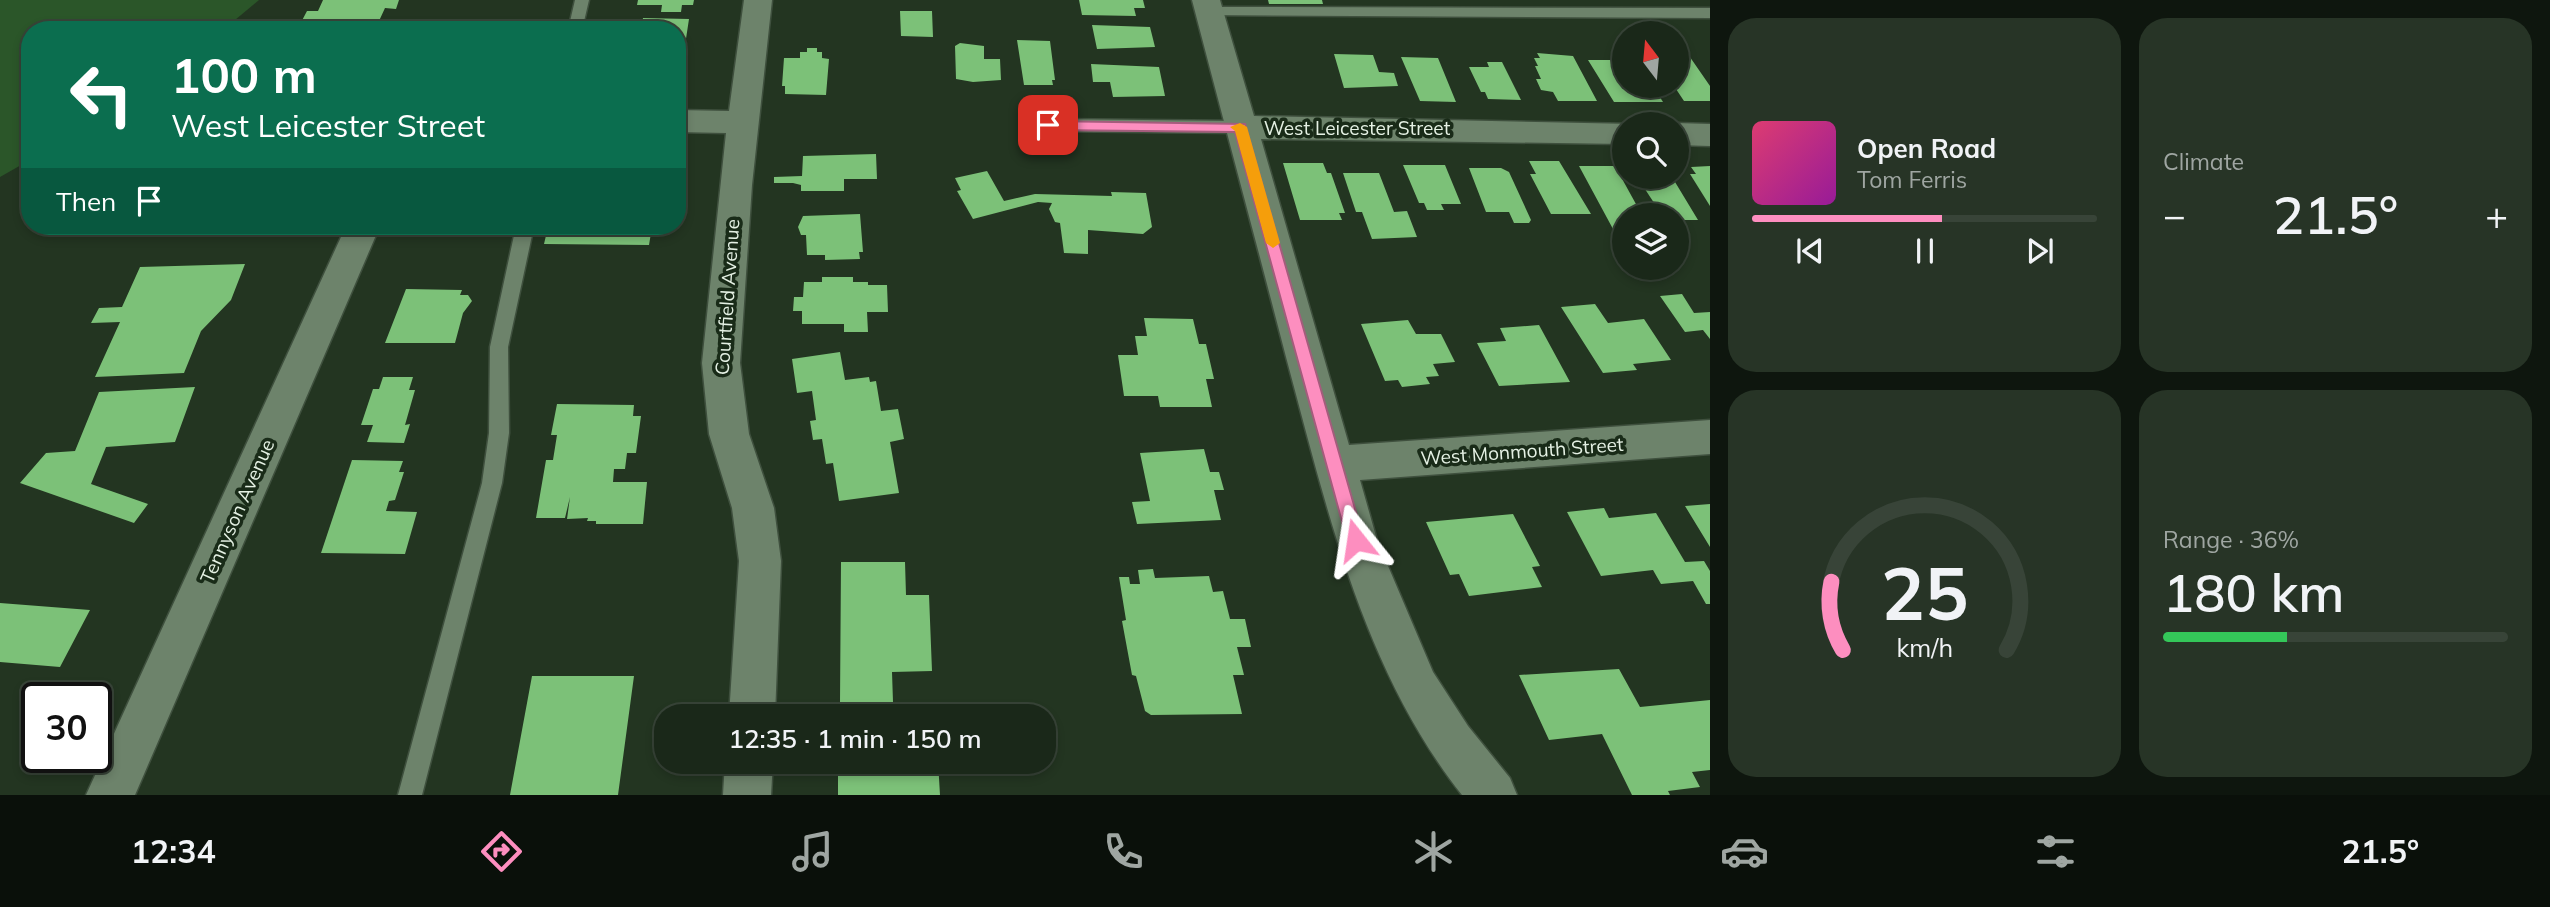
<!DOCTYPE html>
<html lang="en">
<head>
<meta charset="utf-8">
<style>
	body { margin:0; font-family:Mulish,sans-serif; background:#273426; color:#f1f3f6; height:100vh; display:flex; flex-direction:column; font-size:26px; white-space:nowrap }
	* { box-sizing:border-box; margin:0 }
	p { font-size:23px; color:#9fa6a2 }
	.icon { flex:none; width:38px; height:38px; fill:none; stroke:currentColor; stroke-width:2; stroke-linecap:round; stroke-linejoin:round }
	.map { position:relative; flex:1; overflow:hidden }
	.details { display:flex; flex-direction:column; gap:18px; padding:18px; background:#0e160e; width:840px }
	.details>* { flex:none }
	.guide { position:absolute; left:21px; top:21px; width:665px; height:214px; border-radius:28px; box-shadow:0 4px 10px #0003,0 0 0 2px #384438; background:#0b6e4f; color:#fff; overflow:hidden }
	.needle { width:46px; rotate:344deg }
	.controls { position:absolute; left:1612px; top:21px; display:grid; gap:14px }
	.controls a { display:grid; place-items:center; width:77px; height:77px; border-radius:50%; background:#1a2819; box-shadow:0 4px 10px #0003,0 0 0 2px #384438; font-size:35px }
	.speed { position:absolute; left:21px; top:682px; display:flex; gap:14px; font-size:35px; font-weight:700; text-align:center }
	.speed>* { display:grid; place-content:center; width:91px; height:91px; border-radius:50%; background:#1a2819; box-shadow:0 4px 10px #0003,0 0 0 2px #384438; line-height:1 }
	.speed .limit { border:4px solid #111; border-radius:10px; background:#fff; color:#111 }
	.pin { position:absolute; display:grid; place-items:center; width:60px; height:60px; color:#fff; margin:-30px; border-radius:14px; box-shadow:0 4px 10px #0006 }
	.me { position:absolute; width:77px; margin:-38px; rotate:345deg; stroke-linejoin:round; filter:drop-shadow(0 0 5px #0008) }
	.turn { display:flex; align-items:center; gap:24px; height:147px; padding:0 35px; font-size:32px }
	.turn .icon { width:91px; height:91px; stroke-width:2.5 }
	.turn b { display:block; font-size:49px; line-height:60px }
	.then { display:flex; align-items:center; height:66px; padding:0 35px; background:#0003; gap:14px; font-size:26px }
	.big { font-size:52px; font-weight:600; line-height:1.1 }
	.details .widget { flex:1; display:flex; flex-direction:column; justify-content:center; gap:10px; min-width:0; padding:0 24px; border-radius:28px; background:#273426 }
	.details .dial { align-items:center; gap:0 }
	.dial svg { height:182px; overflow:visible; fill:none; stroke:#384438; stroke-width:7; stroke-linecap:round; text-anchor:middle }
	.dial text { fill:#f1f3f6; stroke:none }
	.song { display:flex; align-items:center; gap:21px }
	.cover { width:84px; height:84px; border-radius:10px; background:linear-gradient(135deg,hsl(340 70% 55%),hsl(300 70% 35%)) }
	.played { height:7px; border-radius:4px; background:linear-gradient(90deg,#fd8ebf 55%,#384438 55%) }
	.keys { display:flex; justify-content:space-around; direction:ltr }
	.heat { display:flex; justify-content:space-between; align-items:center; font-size:38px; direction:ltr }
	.charge { height:10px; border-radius:5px; background:linear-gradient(90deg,#34c759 36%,#384438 0) }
	.details .tiles { flex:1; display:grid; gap:18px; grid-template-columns:repeat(2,1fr) }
	.trip { position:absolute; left:654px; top:704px; width:402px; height:70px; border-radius:28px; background:#1a2819; box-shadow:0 4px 10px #0003,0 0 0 2px #384438; font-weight:600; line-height:70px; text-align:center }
	.menu { display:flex; height:112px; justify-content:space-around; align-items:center; background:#0a100a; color:#9fa6a2 }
	.menu .icon { width:49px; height:49px }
	.menu .current { color:#fd8ebf }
	.menu b { font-size:32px; color:#f1f3f6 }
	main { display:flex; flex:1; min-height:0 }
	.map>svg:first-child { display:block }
	.green { fill:#2b5629 }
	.building { fill:#7cc178 }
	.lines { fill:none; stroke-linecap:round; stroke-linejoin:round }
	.service-casing { stroke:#3f503e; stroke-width:3 }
	.minor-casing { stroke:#3f503e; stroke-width:3 }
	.service { fill:#6d836b; fill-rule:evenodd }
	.minor { fill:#6d836b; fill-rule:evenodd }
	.route { fill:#fd8ebf; stroke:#a45c7c; stroke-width:2 }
	.slow { fill:#f59e0b }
	.labels { text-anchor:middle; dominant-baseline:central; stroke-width:7; stroke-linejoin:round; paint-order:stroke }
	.street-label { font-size:19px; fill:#e5f1e4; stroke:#192b18 }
</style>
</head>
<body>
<main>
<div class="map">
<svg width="1710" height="795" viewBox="0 0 1710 795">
	<rect width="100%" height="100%" fill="#233521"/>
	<!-- green -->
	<path class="green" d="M0,0h259l-36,30h-193v130l-30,17z"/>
	<!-- building -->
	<path class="building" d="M323,0h76l-3,9 -11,-1 -6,13h-19l-4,9h-59l10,-19h11z
		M638,0h56l-1,5h-11l-1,7h-20l1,-7h-25z
		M1079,0h64l2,8h-11l2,8 -54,-1z
		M1268,0h54l1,4h-54z
		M900,11h32l1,26 -32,-1z
		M643,18l46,1 -5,33h-7v-22h-36z
		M1092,25l58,2 5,20 -58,2z
		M1017,40l33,1 5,39h-3l1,5h-29z
		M960,43l24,3v13h16l1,21 -28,2 -17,-3 -1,-33z
		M1676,47h7l27,39v15h-26l-10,-15h2z
		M807,48h10v4h5v6l7,1 -3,36 -41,-1v-8h-3l2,-28h16v-6h7z
		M1537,53l36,3 24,45h-39l-5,-9 -12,-2 -5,-11h5l-6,-13h3l-4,-8h6z
		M1334,54l39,1 6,17 15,1 4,13 -54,2z
		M1401,57l37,1 18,44 -36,-1z
		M1612,57h12v29h29l10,16h-49l-26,-42h24z
		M677,59h8l-5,31h-3z
		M1487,62h15l19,38 -33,-1 -3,-7h-4l-12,-25h20z
		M1091,64l68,3 6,29 -52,1 -3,-15h-17z
		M876,154l1,25h-33v12h-43v-6l-8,-2h-19v-6l28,-1 1,-20z
		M1529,161h30l32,53h-40l-21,-40h6z
		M1283,163h40l4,10h4l14,40h-6l3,7h-42z
		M1403,165h42l16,39h-20l3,6h-17l-3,-7h-5z
		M1579,166h36l27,49h-18v14h-11z
		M1710,166v40l-20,-32h6l-5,-7z
		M1469,168h32l8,4 22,48 -2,3h-15l-5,-11h-23z
		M987,171l17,30 31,-7 77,2 -1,-4 35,1 6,34 -9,7 -55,-4v24l-24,-1 -4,-30 -5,-1 -6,-13 3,-6 -14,-1 -65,17 -16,-28 4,-1 -6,-12z
		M1343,173h36l15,39 13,-1 10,26 -45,2 -10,-27h-6z
		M1637,177h35l26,43h-22v-5h-14z
		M860,214l3,38h-4l1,7 -35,1v-5h-18l-1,-20h-5l-3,-8 5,-11z
		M175,226h60v2l-61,1z
		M644,226l8,1 -3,18 -105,-1 4,-17z
		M245,264l-14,36 -30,31 -17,42 -89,4 25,-55 -29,1 8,-15 23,-1 18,-40z
		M822,277h31v5h15v3h19l1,27h-21l1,20h-24v-8h-42v-13h-9l1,-14h9l1,-15h18z
		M406,289l56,1 -2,5h8l4,6 -9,12 -8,30h-70z
		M1682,294l12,19 16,-1v27l-7,-9 -18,2 -25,-36z
		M1595,304l13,19 36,-4 27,41 -38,4 4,6 -34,3 -42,-66z
		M1144,318l49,1 6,25h7l8,35h-8l6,28h-52l-2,-11h-34l-6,-41h20l-3,-19h12z
		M1408,320l8,14h25l14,28 -22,2 6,12 -13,1 4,7 -28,3 -4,-7 -13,1 -24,-57z
		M1539,325l31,57 -71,4 -22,-43 29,-2 -6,-13z
		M840,352l5,28 24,-3 1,5 6,-1 5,30 17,-2 6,30 -14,3 9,51 -60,8 -6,-38 -7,1 -4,-25 -9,1 -3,-19 6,-1 -4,-29 -15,2 -5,-34z
		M383,377h30l-4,13h6l-10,35 5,-1 -6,19 -37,-1 6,-17h-12l12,-36h6z
		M195,387l-20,55 -69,5 -15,37 57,20 -14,19 -114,-40 26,-30 29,-2 24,-59z
		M557,404l77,1 -1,11h8l-5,37h-9l-2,16h-11l-1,13h34l-4,42h-47v-3h-9l1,-3 -21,1 3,-22 -5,21h-29l10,-58h7l4,-25h-6z
		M1204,449l6,23h9l5,18h-10l7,30 -84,4 -5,-22 18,-1 -10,-48z
		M352,460l51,1 -4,11h5l-9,28 -6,1 -3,10 31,1 -12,42 -84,-1z
		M1710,504v43l-25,-41z
		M1604,508l5,10 47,-5 29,49 19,-1 6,10v33h-4l-13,-23 -32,3 -8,-14 -52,6 -34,-64z
		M1513,514l27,52 -8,1 10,20 -73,9 -10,-22 -9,1 -24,-53z
		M841,562h64l1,33h23l3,76 -40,1 1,30h-53z
		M1153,569l2,9 54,-2 4,16 10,-1 7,28h15l6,28h-14l7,28h-11l9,39 -91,1 -6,-4 -9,-35 -4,-1 -10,-54 4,-1 -7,-43h10l1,7h10l-2,-14z
		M0,603l90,7 -30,57 -60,-5z
		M1619,669l21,38 70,-7v70l-18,2 8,15 -32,4 2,4h-38l-30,-61 -53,6 -30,-65z
		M532,676h102l-16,119h-108z
		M838,761h100l2,34h-102z"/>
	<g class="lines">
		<!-- service casing -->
		<g class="service-casing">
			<path id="service" d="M575,0h14l-7,30h-14z
				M1210,7l500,1v10l-505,-3v-6z
				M1048,119l192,2 8,6 -8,6 -192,-2 -8,-6z
				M516,226h18l-26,121 1,86 -7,50 -80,312h-24l84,-312 7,-50 1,-86z"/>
		</g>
		<!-- minor casing -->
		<g class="minor-casing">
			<path id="minor" d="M744,0h28l-20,185 -12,178 9,71 25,74 7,53 -6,155h-46l10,-155 -7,-53 -23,-74 -7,-71 24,-230 -49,-1v-22l52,1z
				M1192,0h28l34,116 379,8h-9v20l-363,-5 88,306 361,-25v34l-350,26 17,60 56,132 35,54 42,52 7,17h-55c-99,-125 -135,-286 -176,-438 -31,-120 -63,-238 -94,-357z
				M1676,123l34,1v22l-34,-1v-21h-5z
				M346,226h34l-245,569h-49z
				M725,761h48l-2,34h-48z"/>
		</g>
		<!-- service -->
		<use href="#service" class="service"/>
		<!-- minor -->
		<use href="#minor" class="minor"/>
	</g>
	<!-- route -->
	<path class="route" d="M1048,121l197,3 119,416 -2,6h-12l-3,-6 -112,-408 -187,-2 -7,-5z"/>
	<!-- slow -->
	<path class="slow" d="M1240,123l7,4 33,116 -7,5 -7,-5 -31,-112 -5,-4z"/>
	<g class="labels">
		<!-- street labels -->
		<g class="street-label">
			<text x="1357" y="128">West Leicester Street</text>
			<text transform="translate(727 297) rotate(-86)">Courtfield Avenue</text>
			<text transform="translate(1522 451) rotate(-4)">West Monmouth Street</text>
			<text transform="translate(237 511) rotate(-66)">Tennyson Avenue</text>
		</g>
	</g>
</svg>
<div class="controls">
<a><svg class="needle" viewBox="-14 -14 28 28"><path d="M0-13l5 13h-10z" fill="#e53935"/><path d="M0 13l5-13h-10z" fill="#9fa6a2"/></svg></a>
<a><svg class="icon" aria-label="search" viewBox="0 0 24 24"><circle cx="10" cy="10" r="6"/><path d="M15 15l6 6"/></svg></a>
<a><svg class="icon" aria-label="layers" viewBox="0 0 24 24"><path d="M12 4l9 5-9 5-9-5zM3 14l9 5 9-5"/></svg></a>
</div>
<div class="speed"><div class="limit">30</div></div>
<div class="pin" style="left:1048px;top:125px;background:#d93025"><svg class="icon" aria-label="arrive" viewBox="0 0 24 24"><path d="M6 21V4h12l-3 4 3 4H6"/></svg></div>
<svg class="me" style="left:1356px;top:540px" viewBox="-20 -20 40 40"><path d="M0-17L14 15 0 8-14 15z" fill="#fd8ebf" stroke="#fff" stroke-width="4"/></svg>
<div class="trip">12:35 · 1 min · 150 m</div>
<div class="guide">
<div class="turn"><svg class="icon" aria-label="left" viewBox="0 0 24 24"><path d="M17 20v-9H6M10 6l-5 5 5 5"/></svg><div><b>100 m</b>West Leicester Street</div></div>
<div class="then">Then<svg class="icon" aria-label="arrive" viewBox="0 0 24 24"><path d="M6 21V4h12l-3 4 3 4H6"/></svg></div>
</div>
</div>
<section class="details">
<div class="tiles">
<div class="widget">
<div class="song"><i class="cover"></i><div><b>Open Road</b><p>Tom Ferris</p></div></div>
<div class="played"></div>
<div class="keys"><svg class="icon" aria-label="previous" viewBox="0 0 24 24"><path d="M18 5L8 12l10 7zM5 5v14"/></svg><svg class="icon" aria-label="pause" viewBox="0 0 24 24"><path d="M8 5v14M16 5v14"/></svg><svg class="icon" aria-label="next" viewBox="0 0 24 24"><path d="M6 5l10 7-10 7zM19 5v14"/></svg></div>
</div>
<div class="widget"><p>Climate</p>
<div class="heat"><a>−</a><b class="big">21.5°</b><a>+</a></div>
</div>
<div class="widget dial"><svg viewBox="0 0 100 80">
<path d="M14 69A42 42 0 1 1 86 69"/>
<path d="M14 69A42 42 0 0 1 9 39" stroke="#fd8ebf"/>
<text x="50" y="56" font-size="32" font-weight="700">25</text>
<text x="50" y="72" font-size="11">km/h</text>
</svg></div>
<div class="widget"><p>Range · 36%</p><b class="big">180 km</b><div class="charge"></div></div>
</div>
</section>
</main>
<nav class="menu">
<b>12:34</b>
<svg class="icon current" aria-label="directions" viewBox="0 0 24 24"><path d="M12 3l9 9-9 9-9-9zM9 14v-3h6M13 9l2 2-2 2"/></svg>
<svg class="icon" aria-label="music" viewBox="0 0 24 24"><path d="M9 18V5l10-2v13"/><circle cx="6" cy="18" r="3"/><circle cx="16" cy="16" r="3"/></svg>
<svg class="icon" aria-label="phone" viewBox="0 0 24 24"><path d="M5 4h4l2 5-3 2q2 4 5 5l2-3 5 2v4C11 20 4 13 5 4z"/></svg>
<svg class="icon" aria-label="climate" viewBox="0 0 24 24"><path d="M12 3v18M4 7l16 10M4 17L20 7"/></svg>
<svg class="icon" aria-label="car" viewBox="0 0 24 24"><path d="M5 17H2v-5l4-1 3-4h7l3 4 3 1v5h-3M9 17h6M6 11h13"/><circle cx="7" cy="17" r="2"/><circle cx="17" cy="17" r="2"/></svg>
<svg class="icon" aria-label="filters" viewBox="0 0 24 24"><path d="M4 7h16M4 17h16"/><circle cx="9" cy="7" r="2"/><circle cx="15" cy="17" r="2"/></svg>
<b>21.5°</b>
</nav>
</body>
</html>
